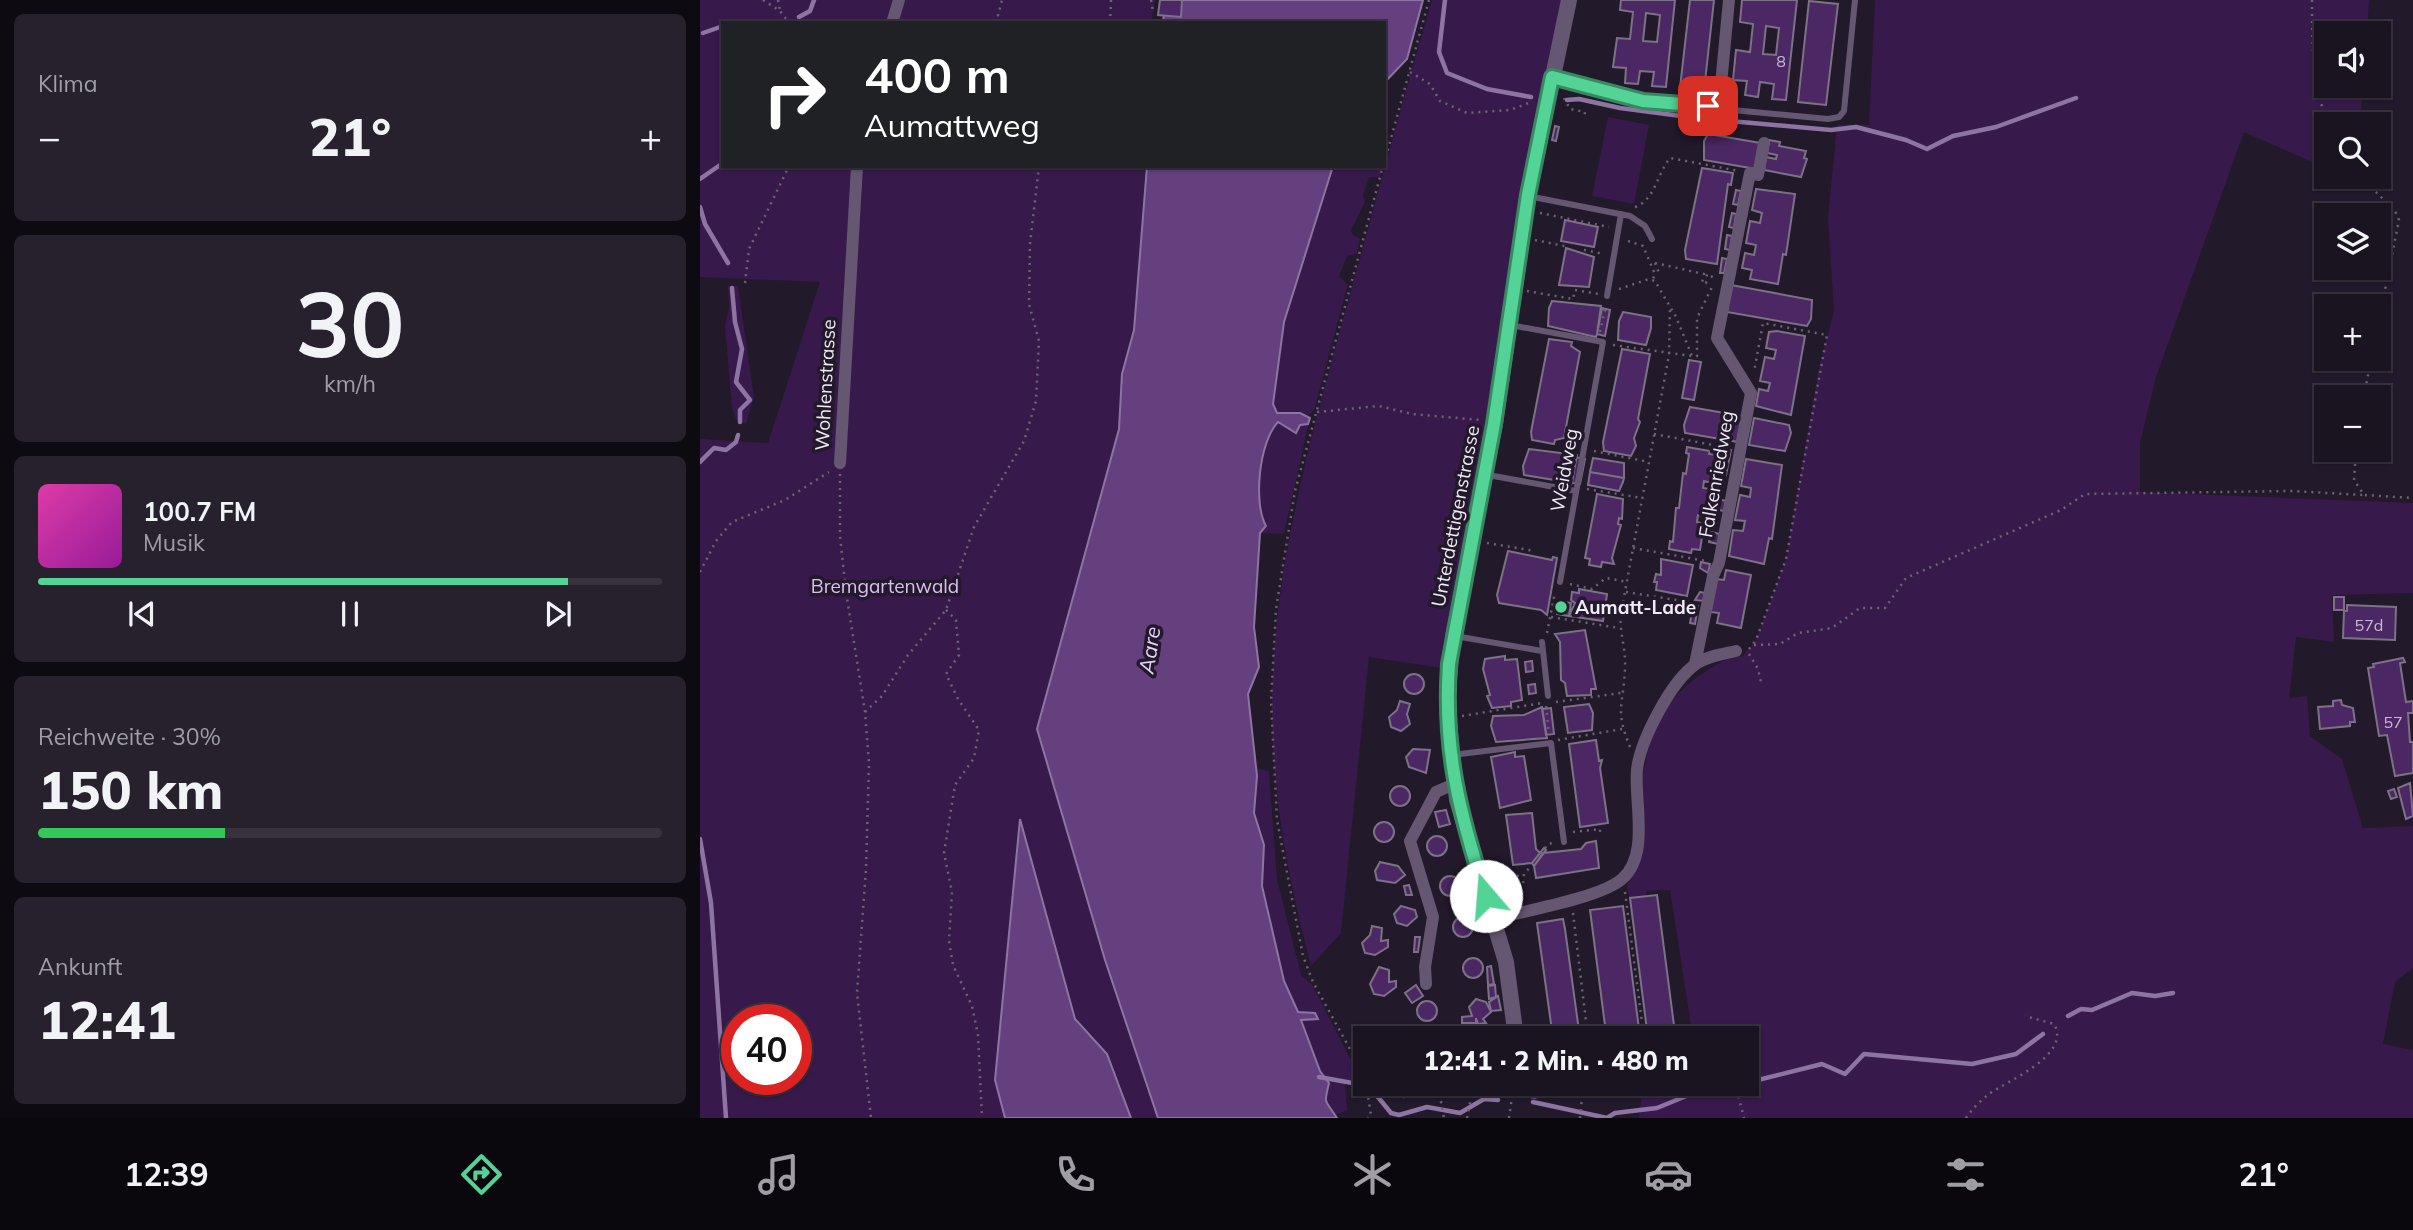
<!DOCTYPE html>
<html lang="de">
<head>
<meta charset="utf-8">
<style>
	body { margin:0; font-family:Mulish,sans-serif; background:#27202d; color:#f1f3f6; height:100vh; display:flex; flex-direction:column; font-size:26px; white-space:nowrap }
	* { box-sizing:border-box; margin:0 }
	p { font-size:23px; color:#9f9ea5 }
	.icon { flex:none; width:38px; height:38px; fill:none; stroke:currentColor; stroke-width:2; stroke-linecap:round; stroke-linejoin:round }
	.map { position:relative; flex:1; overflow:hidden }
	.panel { display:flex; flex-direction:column; gap:14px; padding:14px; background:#0e0a12; width:700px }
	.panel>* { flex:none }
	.hud { position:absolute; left:21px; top:21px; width:665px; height:147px; border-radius:0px; box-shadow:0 2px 5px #0004,0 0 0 2px #38323e; background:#202124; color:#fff; overflow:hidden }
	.buttons { position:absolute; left:1614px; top:21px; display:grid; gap:14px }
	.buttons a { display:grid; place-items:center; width:77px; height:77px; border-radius:0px; background:#1a1320; box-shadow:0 2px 5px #0004,0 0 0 2px #38323e; font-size:35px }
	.speed { position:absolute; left:21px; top:1004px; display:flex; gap:14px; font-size:35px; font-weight:700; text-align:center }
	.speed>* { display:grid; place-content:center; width:91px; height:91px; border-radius:50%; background:#1a1320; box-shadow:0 2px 5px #0004,0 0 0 2px #38323e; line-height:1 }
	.speed .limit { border:10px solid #d22; background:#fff; color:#111 }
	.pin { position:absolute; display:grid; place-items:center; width:60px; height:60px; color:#fff; margin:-30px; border-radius:14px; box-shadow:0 4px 10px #0006 }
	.me { position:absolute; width:77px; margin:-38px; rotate:342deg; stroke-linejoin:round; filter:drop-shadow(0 0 5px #0008) }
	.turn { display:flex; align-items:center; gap:24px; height:147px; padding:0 28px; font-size:32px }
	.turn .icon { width:91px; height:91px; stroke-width:2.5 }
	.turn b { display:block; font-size:49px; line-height:60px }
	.big { font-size:52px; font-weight:800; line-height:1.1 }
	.panel .card { flex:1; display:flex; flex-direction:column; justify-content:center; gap:10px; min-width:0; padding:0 24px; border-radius:10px; background:#27202d }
	.panel .dial { align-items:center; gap:0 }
	.dial b { font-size:91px; line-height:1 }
	.song { display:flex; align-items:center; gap:21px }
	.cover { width:84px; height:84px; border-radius:10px; background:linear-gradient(135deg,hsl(320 70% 55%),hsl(300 70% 35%)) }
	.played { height:7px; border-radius:4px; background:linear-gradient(90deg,#54d396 85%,#38323e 85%) }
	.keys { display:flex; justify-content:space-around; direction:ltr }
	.heat { display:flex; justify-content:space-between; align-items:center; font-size:38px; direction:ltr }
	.charge { height:10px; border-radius:5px; background:linear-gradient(90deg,#34c759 30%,#38323e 0) }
	.trip { position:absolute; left:653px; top:1026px; width:406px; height:70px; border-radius:0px; background:#1a1320; box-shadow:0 2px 5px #0004,0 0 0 2px #38323e; font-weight:800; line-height:70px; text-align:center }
	.menu { display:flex; height:112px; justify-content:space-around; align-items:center; background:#0a080d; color:#9f9ea5 }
	.menu .icon { width:49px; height:49px }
	.menu .selected { color:#54d396 }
	.menu b { font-size:32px; color:#f1f3f6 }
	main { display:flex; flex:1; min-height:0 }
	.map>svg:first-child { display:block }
	.green { fill:#371a4b; fill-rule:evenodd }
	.water { fill:#64417e; stroke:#8e74a2; stroke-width:2 }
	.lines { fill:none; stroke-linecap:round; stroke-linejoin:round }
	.stream { stroke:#8e74a2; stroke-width:4.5 }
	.building { fill:#4b2863; stroke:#7c7186; stroke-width:2; fill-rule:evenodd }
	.path { stroke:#6c6473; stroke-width:2.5; stroke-dasharray:2 5; stroke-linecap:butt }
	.service { stroke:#655671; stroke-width:6 }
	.minor { stroke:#655671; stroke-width:12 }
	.tertiary { stroke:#655671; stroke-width:16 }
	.route-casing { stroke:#378962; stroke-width:18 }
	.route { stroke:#54d396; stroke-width:12 }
	.poi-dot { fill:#54d396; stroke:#22192a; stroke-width:2.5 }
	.labels { text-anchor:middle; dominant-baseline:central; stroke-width:7; stroke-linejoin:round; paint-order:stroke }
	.number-label { font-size:16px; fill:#c8bad2 }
	.street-label { font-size:19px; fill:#f1ebf7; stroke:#22192a }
	.park-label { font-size:19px; fill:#dcbff5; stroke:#22192a }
	.poi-label { font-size:19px; font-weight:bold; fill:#f1ebf7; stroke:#22192a; text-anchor:start }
	.water-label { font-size:21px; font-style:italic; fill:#e7d3f8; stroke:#22192a }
</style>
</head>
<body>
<main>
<section class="panel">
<div class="card"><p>Klima</p>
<div class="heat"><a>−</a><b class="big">21°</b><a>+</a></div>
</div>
<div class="card dial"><b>30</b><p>km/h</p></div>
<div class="card">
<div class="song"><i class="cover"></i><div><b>100.7 FM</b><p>Musik</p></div></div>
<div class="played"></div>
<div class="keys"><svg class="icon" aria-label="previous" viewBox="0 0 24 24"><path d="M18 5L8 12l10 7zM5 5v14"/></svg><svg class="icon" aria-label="pause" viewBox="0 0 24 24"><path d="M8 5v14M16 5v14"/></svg><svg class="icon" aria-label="next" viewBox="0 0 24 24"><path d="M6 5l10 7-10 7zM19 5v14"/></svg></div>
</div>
<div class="card"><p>Reichweite · 30%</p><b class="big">150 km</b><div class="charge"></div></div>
<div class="card"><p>Ankunft</p><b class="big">12:41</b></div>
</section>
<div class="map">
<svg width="1713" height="1118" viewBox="0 0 1713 1118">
	<rect width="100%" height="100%" fill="#22192a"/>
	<!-- green -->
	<path class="green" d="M0,0h455l-4,23h-428v143h650l9,5 -2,6h-11l-6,18 2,7 -14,28 2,5 7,4 -3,15 -10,2 -8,21 9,7 -34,127 -6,4 2,3 -26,116 -24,-1 -6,94 5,40 -11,27 7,74 14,3 8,108 24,96 12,11 43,84 1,5 -12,9 2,26 -11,5 1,3h-637v-679l68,4 52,-161 -120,-5zM37,1020h59v60h-59z
		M732,0h130l-41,190 -33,235 -46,243 -73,-11 -28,276 -30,33c-23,-88 -40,-174 -39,-266 2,-135 39,-264 75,-394 28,-102 55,-204 85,-306z
		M1175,0h494l-2,33h-41v53h37l-3,38h-34v44l-82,-36 -88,245 -16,66v49l273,11v90l-81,2 2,47 -38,-5 -7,61 18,-2 3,40 32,23 21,69 50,-2v142l-18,14 -12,62 30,6v68h-774l3,-26 51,-9h53v-45h-53l-23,-148 -23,1 -1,5 -17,2 -2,-13c12,-15 10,-33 11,-51 3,-59 7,-121 61,-158 11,-7 29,-21 43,-19l14,-17 30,-81 33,-191 15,-57 -6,-93 9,-93h32z
		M908,117l41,8 -15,79 -42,-8z
		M28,286h10l16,111 -8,27 -10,-5 -4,-11 -7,-82 4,-19z"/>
	<!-- water -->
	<path class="water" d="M465,0h258l-16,59 -23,24v-60h-221z
		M447,166h186l-49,156 -11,82 4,9h23l10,5 -2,6 -8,1 -4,8 -18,-11c-19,20 -25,81 -12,104l-6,7 -6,94 5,40 -11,27 9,82 -3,37 10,32 -2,41 22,95 14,31 17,1 3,6 -17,1 19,51 9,12c-5,22 -5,15 8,35h-179l-53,-158 -68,-231 82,-300 3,-55 12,-44z
		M320,819l55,200 32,35 24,64h-126l-10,-38z"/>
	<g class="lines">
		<!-- stream -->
		<path class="stream" d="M745,0l-6,52 8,21 40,16 44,8
			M99,17l11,-6 4,-11
			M28,23h16
			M3,33l20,-7
			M867,100l12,-1 41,9 76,10 135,12 25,-3 50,13 21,9 26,-13 43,-9 80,-29
			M0,179l23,-16
			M0,207l5,17 23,39
			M32,288l3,34 7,27 -6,33 14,18 -10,10v12
			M0,462l14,-14 12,2 10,-8 2,-7
			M0,839l11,64 15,215
			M1368,1016l13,-7 11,1 40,-17 23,3 18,-3
			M619,1077l50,9 22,27 8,2 28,-8 33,6 24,-14 14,1
			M1046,1083l76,-19 23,10 19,-20 108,10 44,-10 27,-20
			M833,1102l74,16 8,-5 42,-5 61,-25"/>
	</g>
	<!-- building -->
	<path class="building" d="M460,0h22l-1,17 -23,-2z
		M921,0h54l-9,87 -14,-1 2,-14 -14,-1 -2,13 -13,-1 1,-15 -13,-1 4,-29 13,1 3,-27 -13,-2zM946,13l14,2 -3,27 -14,-1z
		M990,0h24l-10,91 -24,-3z
		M1042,0h55l-11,100 -14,-1 2,-15 -14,-2 -2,15 -13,-2 2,-14 -14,-1 3,-30 14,2 3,-28 -13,-2zM1066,26l13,2 -3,27 -13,-1z
		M1109,1l29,3 -12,101 -28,-3z
		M855,126l4,1 -3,14 -4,-1z
		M1008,134l53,9 -5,26 -52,-9v-19z
		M1069,140l11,2 -1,4 27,5 -2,7 3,1 -6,18 -37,-7 2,-13 10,2 1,-4 -10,-2z
		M1002,168l31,5 -2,12 -3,-1 -11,80 -31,-5 -1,-9z
		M1056,189l39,5 -9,61 -3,-1 -5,30 -28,-5 2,-9 -10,-2 3,-15 9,2 2,-10 -10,-2 4,-22 10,2 2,-10 -10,-3z
		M1036,190l5,1 -3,14 -5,-1z
		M1032,213l4,1 -2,14 -5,-1z
		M865,220l33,7 -4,20 -33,-6z
		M1027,235l5,1 -2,14 -5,-1z
		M866,248l28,9 -5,30 -30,-2z
		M1022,258l5,1 -3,14h-4z
		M1031,285l81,15 -1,19 -4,7 -80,-14z
		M852,301l49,5 -4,28 -1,3 -48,-11 1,-18z
		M902,308l8,2 -5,26 -8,-2z
		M923,312l28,5v11l-5,17 -28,-5 1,-19z
		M1077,331l28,5 -14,79 -35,-9 3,-17 9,2 2,-8 -10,-2 5,-24 9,2 2,-9 -10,-2 3,-16z
		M849,339l23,3 -1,4 9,6 -16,86 -9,2 -1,4 -22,-4 -1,-8z
		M922,349l28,5 -12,65 2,3 -6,16 2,8 -5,10 -27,-5 -1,-9z
		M989,360l12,2 -7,38 -12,-2z
		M990,407l52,9 -4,26 -53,-9 -1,-8z
		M1054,418l35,7 2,8 -6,18 -36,-6z
		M987,447l23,4 -1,3 8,1 -5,28 -8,-2 -1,7 8,1 -5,27 -8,-1 -1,7 7,2 -4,26 -8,-1 -1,4 -22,-4 1,-8 3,1 3,-34h3l4,-35 3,1 3,-20 -3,-1z
		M829,449l48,6 -6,30 -5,-3 -42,-7 -1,-9z
		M1026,449l5,1 -5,25 -5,-1z
		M876,457l9,2 -5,25 -8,-1z
		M893,458l31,5v15l-34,-6z
		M1046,459l36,6 -10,74 -3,-1 -5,26 -35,-8 4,-26 10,1 2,-10 -10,-1 5,-25 10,2 1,-9 -10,-2z
		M890,472l34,6 -1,4 -4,9 -31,-6z
		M897,494l26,5 -1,20 -3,-1 -1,6 3,1 -9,33 2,6 -12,-2 -1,5 -12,-2 1,-6 -5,-1z
		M1018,499l8,2 -2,10 -9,-2z
		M1011,532l9,2 -2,10 -9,-2z
		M808,551l44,9 1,-3 4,1 -10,57 -6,-5 -42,-7 -2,-8z
		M961,559l32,6 -6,31 -31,-6 1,-8h-3l2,-8 5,1z
		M1001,562l9,2 -2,9 -8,-5z
		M1026,570l25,5 -10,53 -24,-5 2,-10 -9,-1 7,-33 7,1z
		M879,589l28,5 -2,14 -30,-5 -4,-3 1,-8 7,1z
		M1000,592l5,1 -1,8 -9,-1z
		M1634,597h10v13h-10z
		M859,601l12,2 -2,13 -12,-2z
		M875,603l30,5 -2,13 -34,-5z
		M993,605l5,1 -3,18 -5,-1z
		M1647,605l49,2 -1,33 -52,-2 1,-27h3z
		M885,630l11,59h-5v6l-24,1 -2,-13 -4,-3 -1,-38 -5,-8z
		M805,656v4l12,-1 5,41 -11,2v4l-19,2 -5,-12 3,-1 -7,-26 2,-10z
		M1703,658l2,4 -5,1 6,39 7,-1v12h-5l2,29h3v31l-18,3 -8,-41 -8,1 -11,-68 6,-1 -1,-3z
		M832,661l1,10 -7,1 -1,-10z
		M704 684a10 10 0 1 1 20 0a10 10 0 1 1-20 0Z
		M835,684l1,9 -7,1 -1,-9z
		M1641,700l1,5 11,3 2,14h-5v4l-30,3 -2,-22 15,-1v-5z
		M700,701l10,3 -3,10 3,10 -9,7 -10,-4 -2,-10 8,-7z
		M889,704l4,9 -1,17 -24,3 -4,-26z
		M842,707l5,31 -51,4 -5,-16 2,-10 31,-1z
		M851,708l3,26 -8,1 -4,-26z
		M896,740l3,21 3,-1 -2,8 8,55 -28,4 -11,-83z
		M713,749l17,1 -4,23 -17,-6 -3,-10z
		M815,752v5l9,-1 7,44 -31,8 -9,-51z
		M1710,783l3,33 -7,3 -8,-31z
		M690 796a10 10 0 1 1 20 0a10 10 0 1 1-20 0Z
		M1694,789l3,8 -6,2 -3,-8z
		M746,810l4,14 -11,3 -4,-15z
		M832,813l4,36 4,4 -8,10 -19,2 -7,-50z
		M674 832a10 10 0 1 1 20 0a10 10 0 1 1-20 0Z
		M727 846a10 10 0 1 1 20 0a10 10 0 1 1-20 0Z
		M896,841l3,27 -63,10 -2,-12 9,-13 38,-4 5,-6z
		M844,848l2,2 -12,16 -2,-3z
		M680,862l18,4 7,9 -10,8 -18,-3 -2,-9z
		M740 886a10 10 0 1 1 20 0a10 10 0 1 1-20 0Z
		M709,885l3,10h-6l-2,-9z
		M957,895l18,138 6,-1 1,6h-34l-18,-140z
		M701,906l14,4 2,7 -10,9 -10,-3 -3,-9z
		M923,906l16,123 -33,4 -16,-123z
		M753 927a10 10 0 1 1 20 0a10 10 0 1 1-20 0Z
		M863,919l2,10 15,109h-27l-16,-115z
		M672,926l10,2 -1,13 7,-1v7l-13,8 -10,-2 -3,-10 8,-8z
		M715,937h5l-2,15h-4z
		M763 968a10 10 0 1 1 20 0a10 10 0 1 1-20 0Z
		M791,966l3,18 -6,1 -1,-18z
		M679,967l10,3v12l7,-1v6l-12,9 -10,-2 -4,-10z
		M716,985l7,11 -11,7 -7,-10z
		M795,985l1,12 -7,2 -1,-13z
		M798,996l3,14 -10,1 -2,-9z
		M776,999l10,3 5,10 -8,7 3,4 -8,1 -2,-6v5h-14v-6l10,-1 -3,-9z
		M717 1011a10 10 0 1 1 20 0a10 10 0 1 1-20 0Z"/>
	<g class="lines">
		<!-- path -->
		<path class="path" d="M63,0l17,11 9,12
			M78,0l2,11
			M451,0l2,11
			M1612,0c0,43 0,83 16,124
			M296,23l6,-23
			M410,23l1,-23
			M710,72l20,12 10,17 27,12 43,-3 21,-8
			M864,98l6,11 15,3 -1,5
			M684,164l45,-164
			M1661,177l34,34 4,9 -21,105
			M935,207c20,-7 22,-33 35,-49l69,13
			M840,213l69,14
			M835,240l34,7
			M928,241l15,5 12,28 -2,5
			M884,250l20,4
			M955,263l49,11 -2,9h4l1,-9 9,5
			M955,263l4,10 -3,1
			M45,283l4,-34 40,-83
			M919,289l30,-10 6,2 21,36 16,39h5v-38l16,-33
			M827,291l46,8 2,-9 24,4
			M900,332l6,-27
			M913,345l79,11
			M1664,397l7,-38
			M617,412l62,-6 33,8 68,6
			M954,434l75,14
			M1656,450l-2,30 10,15 49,3
			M894,451l55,11
			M140,474v62l6,56 19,120 4,51 -3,106 -9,124 14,125
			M887,489l55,9
			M787,543l48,8
			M933,548l73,13
			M0,572l16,-31 16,-19 53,-22 44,-28
			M870,584l22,5 14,-11 22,4
			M926,592l69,11
			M246,610l10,10 3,35 -13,19 12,25 21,31 -5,28 -19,27 -11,68 8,39 -3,49 4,24 19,41 6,29 4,83
			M851,617l68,11
			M847,633l8,-41
			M1054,645l26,-1 18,-11 34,-5 28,-20h25l21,-30 155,-68 24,-16 206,-3 73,4
			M1049,649l7,-9 30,-81 41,-224 -64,-12 -9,49
			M1049,654l9,15 3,13
			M856,702l65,-9
			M846,706l3,28
			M165,712l17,-16 26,-41 38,-45 28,-83 50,-86 12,-40 3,-60 -10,-37 1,-60 9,-78
			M762,716l80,-13
			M858,740l64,-11
			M930,747c-16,-39 -6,-42 -5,-80 1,-19 -6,-35 -4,-54l48,-258 1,-50
			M873,832l27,-3v5
			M841,854l7,-10 5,-1
			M814,888v-11l9,-3
			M925,892l19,146
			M804,902l10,-14 9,-4 1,-10 7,-8
			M873,913l15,125
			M918,1038l24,-4
			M665,1063l-14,-12 -38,-69 -10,-26 -26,-136 -6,-119 5,-92 19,-118 88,-325
			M665,1077l6,38 -3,3
			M687,1083l19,16 18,-16
			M732,1083l7,8 5,27
			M798,1083l9,5
			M877,1083l1,5 5,-1
			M1035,1083l9,35
			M884,1093l70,-9 40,-1
			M767,1118l5,-25 16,-10
			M809,1118l3,-21
			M880,1118l3,-31 28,-4
			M1266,1118c6,-9 15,-18 23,-24 18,-13 83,-39 65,-70l-29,-8"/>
		<!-- service -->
		<path class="service" d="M1015,104l7,5 106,10 11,-2 5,-6 11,-111
			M828,196l102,20 15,10 7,13
			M907,296l14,-82
			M810,325l93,17 -43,240
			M788,475l88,16
			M755,636l87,15
			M842,642l6,54
			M752,755l99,-12 13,99"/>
		<!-- minor -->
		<path class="minor" d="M192,23l7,-23
			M852,77l91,24 69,4 8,-10 9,-95
			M140,463l17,-297
			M995,664l18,-88 6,-13 32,-170 -34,-55 33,-165 8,2 6,-32
			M794,919c30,-8 106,-21 128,-40 28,-24 12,-77 15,-109 3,-29 34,-89 59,-106 11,-8 27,-10 40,-13
			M726,984l-1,-17 8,-50 -23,-76 26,-49 18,-8"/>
		<!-- tertiary -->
		<path class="tertiary" d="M816,1038l-10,-76 -49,-162 -10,-97 6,-67 42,-212 33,-228 41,-196
			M820,1083l14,8 16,-8"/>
	</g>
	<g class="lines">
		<!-- route casing -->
		<g class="route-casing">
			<path id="route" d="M786,896c-26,-81 -43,-145 -37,-232l45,-240 34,-229 24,-118 91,24 65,5"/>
		</g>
		<!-- route -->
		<use href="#route" class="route"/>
	</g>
	<!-- markers -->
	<circle class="poi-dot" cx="861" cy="607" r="7"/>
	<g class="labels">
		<!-- number labels -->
		<g class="number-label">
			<text x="1081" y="61">8</text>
			<text x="1669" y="625">57d</text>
			<text x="1693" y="722">57</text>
		</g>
		<!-- street labels -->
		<g class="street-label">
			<text transform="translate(125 385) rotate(-87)">Wohlenstrasse</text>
			<text transform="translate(864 470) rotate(-80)">Weidweg</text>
			<text transform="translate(1016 474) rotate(-80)">Falkenriedweg</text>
			<text transform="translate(755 516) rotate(-79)">Unterdettigenstrasse</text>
		</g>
		<!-- park labels -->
		<g class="park-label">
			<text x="185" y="586">Bremgartenwald</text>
		</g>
		<!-- poi labels -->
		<g class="poi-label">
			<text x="875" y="607">Aumatt-Lade</text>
		</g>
		<!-- water labels -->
		<g class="water-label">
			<text transform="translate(449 650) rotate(-81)">Aare</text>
		</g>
	</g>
</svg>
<div class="buttons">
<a><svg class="icon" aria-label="sound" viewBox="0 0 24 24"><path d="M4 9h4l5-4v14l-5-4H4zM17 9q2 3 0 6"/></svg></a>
<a><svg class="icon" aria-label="search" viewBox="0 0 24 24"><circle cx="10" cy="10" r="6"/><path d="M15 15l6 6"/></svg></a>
<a><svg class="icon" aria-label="layers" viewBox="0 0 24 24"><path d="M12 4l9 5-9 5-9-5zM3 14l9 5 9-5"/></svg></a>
<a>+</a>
<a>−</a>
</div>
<div class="speed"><div class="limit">40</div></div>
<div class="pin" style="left:1008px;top:106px;background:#d93025"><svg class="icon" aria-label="arrive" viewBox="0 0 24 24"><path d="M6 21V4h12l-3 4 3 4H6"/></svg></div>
<svg class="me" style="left:786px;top:896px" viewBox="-20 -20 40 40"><circle r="19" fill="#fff"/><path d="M0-13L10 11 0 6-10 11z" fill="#54d396"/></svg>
<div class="trip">12:41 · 2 Min. · 480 m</div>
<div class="hud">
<div class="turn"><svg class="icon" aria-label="right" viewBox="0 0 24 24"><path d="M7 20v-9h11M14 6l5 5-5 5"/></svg><div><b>400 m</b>Aumattweg</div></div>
</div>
</div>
</main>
<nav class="menu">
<b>12:39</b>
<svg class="icon selected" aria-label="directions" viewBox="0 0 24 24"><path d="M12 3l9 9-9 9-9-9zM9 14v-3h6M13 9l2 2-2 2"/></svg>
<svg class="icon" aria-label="music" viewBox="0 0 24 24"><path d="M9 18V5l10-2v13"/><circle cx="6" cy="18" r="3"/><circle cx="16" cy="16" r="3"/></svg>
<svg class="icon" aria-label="phone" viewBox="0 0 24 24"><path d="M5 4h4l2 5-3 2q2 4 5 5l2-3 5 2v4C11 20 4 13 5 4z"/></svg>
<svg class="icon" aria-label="climate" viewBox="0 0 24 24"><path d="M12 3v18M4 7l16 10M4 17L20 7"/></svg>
<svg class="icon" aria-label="car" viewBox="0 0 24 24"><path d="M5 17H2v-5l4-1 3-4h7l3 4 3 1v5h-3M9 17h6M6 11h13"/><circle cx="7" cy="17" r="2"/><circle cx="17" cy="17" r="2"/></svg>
<svg class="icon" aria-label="filters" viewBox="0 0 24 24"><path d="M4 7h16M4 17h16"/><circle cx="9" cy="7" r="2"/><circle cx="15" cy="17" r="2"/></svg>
<b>21°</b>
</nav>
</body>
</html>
